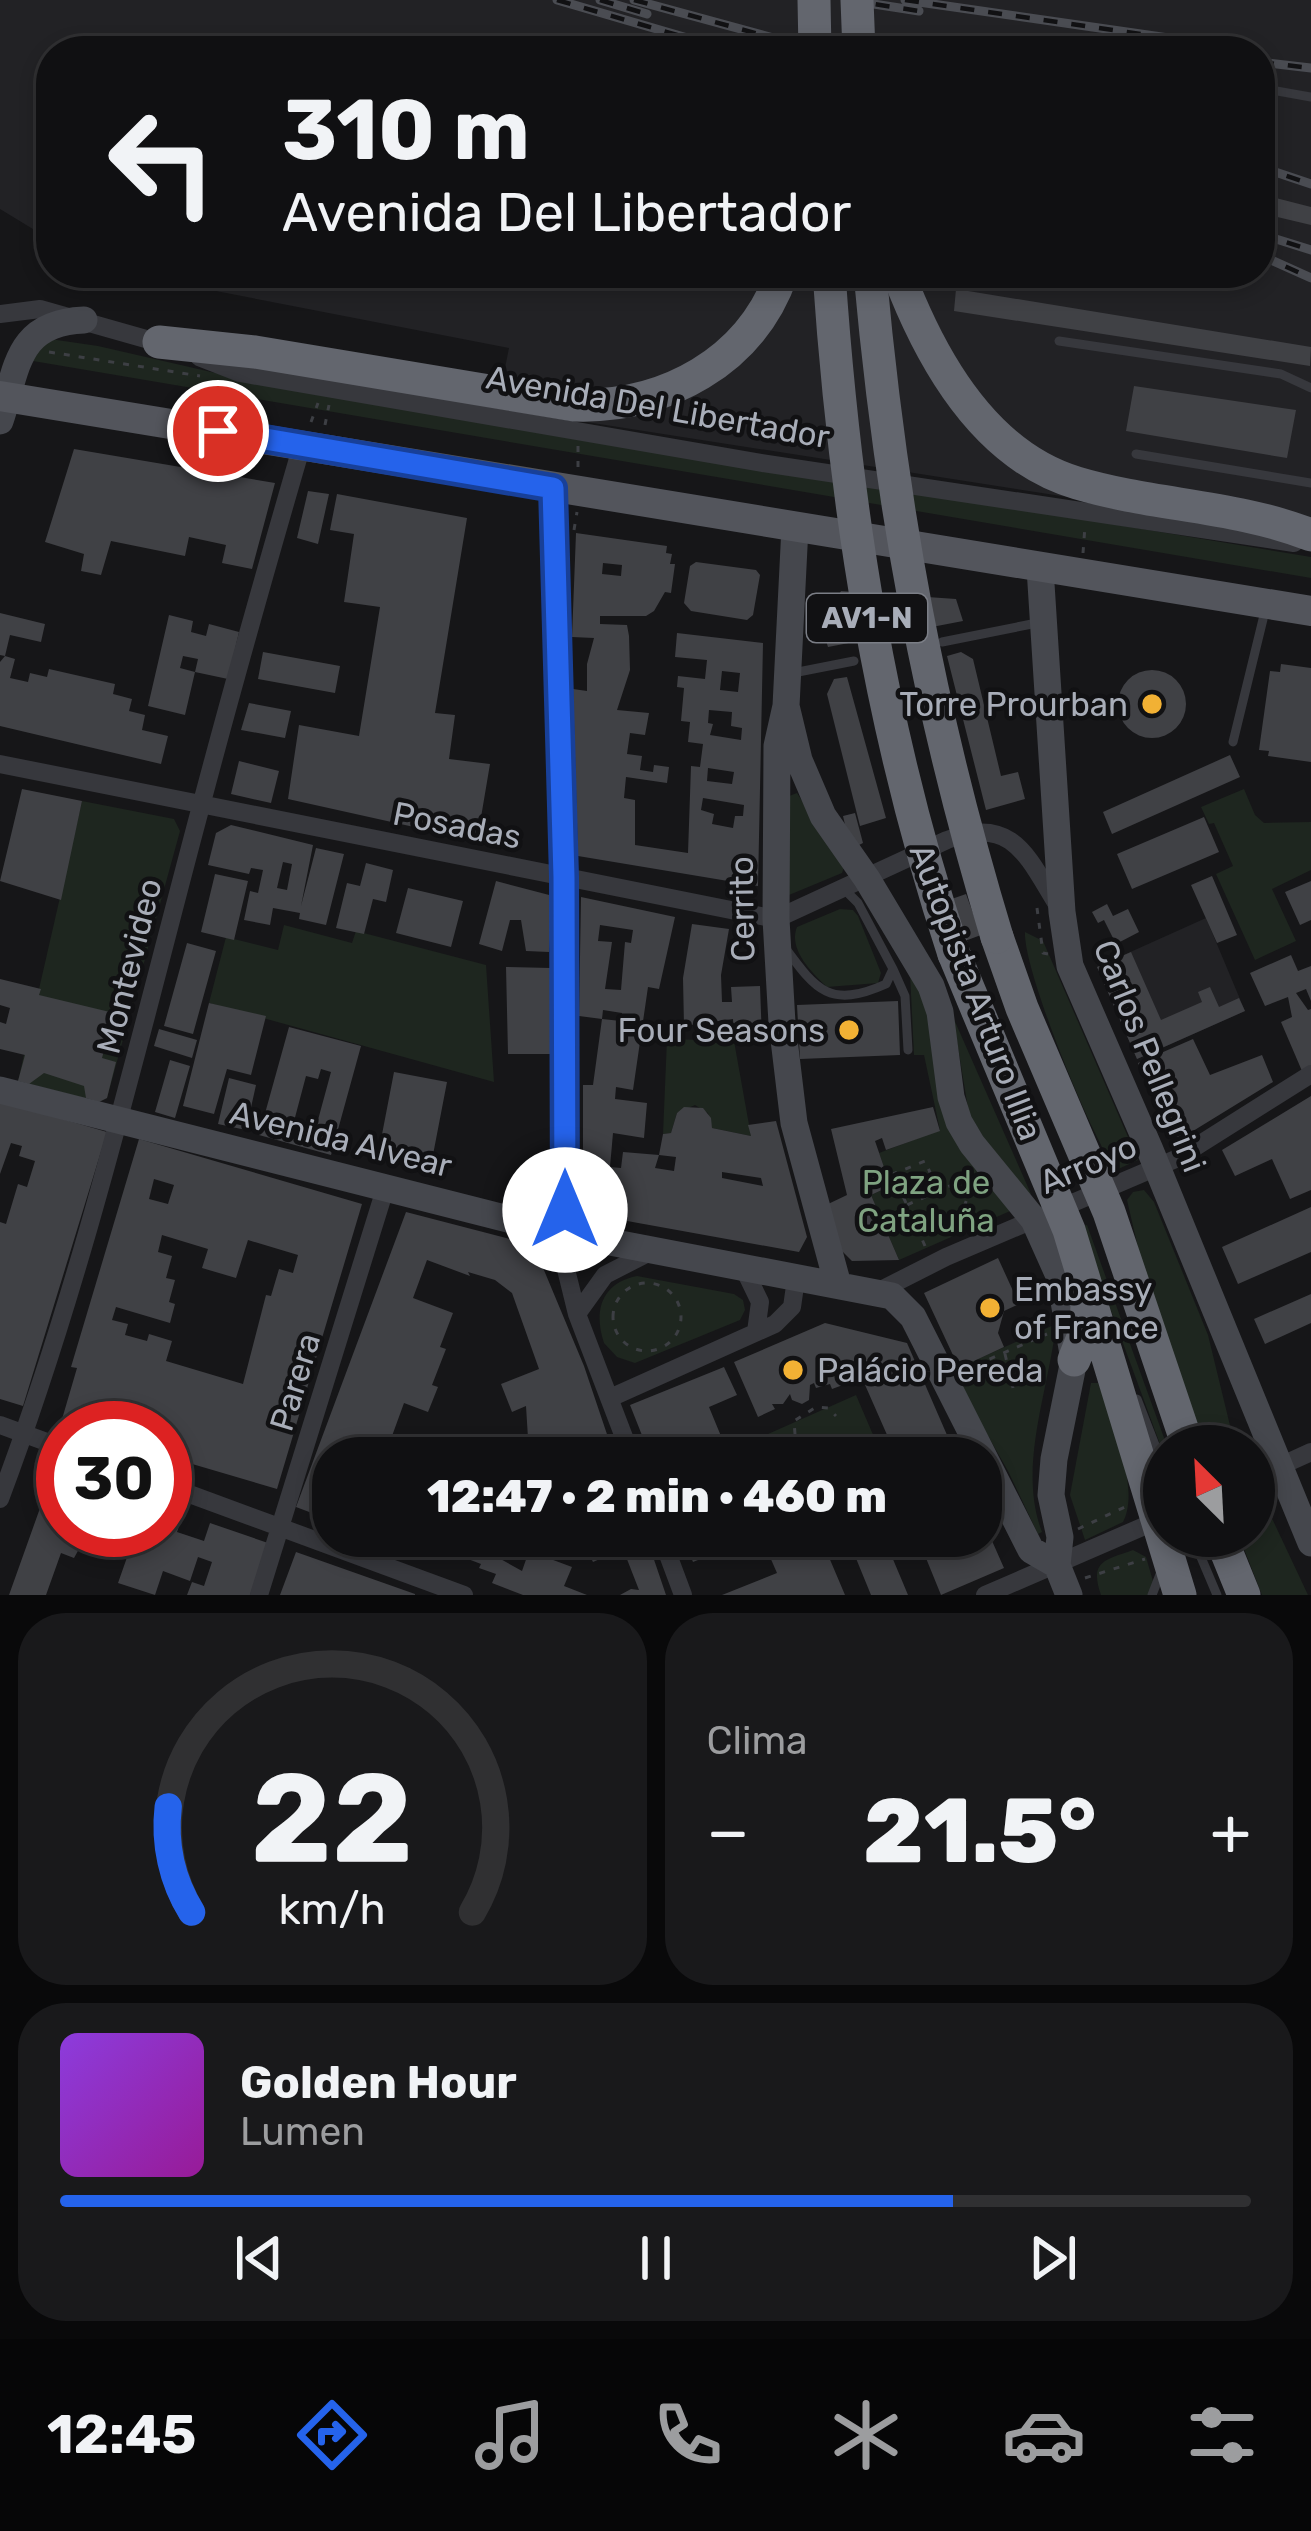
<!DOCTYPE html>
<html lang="es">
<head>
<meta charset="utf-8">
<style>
	body { margin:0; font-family:Rubik,sans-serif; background:#19191b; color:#f1f3f6; height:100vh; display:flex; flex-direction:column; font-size:45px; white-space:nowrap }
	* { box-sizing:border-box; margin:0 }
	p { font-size:39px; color:#9c9d9f }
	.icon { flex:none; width:66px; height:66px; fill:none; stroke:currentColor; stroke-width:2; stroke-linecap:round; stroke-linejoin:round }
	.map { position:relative; height:1595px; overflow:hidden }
	.side { display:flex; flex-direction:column; gap:18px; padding:18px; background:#09090a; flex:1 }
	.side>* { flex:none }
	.banner { position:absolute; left:36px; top:36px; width:1239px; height:252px; border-radius:48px; box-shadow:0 6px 18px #0003,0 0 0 3px #303032; background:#101012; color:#f1f3f6; overflow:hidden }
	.needle { width:78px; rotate:336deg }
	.buttons { position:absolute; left:1143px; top:1425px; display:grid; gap:24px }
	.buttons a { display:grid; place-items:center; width:132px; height:132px; border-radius:50%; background:#101012; box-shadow:0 6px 18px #0003,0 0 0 3px #303032; font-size:60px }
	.speed { position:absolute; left:36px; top:1401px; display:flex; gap:24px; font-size:60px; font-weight:700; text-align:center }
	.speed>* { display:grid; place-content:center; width:156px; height:156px; border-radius:50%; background:#101012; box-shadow:0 6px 18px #0003,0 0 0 3px #303032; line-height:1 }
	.speed .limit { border:18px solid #d22; background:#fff; color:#111 }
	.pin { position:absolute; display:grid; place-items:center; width:102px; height:102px; color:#fff; margin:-51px; border:6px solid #fff; border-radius:50%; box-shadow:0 3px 12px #0007 }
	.me { position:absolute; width:132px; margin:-66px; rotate:0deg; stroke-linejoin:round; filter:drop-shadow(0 0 9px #0008) }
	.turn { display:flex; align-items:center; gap:42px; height:252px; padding:0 48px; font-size:54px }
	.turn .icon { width:156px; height:156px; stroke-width:2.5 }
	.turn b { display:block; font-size:84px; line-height:102px }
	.big { font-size:90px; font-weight:800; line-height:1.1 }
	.side .tile { flex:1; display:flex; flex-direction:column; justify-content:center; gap:18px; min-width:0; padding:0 42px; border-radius:48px; background:#19191b }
	.side .dial { align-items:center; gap:0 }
	.dial svg { height:312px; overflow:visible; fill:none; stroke:#303032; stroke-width:7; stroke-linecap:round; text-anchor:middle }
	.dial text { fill:#f1f3f6; stroke:none }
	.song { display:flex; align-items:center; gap:36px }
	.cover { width:144px; height:144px; border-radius:18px; background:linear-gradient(135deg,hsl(270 70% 55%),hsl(300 70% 35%)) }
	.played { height:12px; border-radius:6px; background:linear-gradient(90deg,#2563eb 75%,#303032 75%) }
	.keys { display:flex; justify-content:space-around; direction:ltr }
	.heat { display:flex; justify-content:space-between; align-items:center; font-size:66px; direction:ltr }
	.side .tiles { flex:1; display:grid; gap:18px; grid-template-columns:1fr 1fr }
	.tile:last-child { grid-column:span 2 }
	.trip { position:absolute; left:312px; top:1437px; width:690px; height:120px; border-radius:48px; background:#101012; box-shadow:0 6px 18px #0003,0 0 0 3px #303032; font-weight:800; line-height:120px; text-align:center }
	.menu { display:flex; height:192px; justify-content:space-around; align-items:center; background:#060607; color:#9c9d9f }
	.menu .icon { width:84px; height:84px }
	.menu .on { color:#2563eb }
	.menu b { font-size:54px; color:#f1f3f6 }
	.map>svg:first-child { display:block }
	.built { fill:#222225 }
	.green { fill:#1e261f }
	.building { fill:#404145; fill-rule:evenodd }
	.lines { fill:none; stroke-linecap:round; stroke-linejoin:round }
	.path { stroke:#3d3f44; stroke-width:3; stroke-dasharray:6 9; stroke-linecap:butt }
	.lane { stroke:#37383d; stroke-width:9 }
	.street { stroke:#37383d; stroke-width:18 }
	.secondary { stroke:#45474d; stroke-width:27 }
	.primary { stroke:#53555c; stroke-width:30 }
	.highway { stroke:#63666e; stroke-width:33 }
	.rail-casing { stroke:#4a4c52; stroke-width:9 }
	.rail { stroke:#111113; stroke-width:4.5; stroke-dasharray:14; stroke-linecap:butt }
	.highway-bridge { stroke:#63666e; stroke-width:33 }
	.route-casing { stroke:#184099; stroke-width:30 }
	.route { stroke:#2563eb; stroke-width:21 }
	.poi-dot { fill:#f2b134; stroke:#111113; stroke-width:4.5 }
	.labels { text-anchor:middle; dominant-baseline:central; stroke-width:9; stroke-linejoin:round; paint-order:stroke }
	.shield { fill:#111113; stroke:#7b7e86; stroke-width:3 }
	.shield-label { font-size:30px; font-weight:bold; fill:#a8adb8 }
	.street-label { font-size:33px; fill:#a8adb8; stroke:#111113 }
	.poi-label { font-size:33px; fill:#a8adb8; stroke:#111113; text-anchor:end }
	.park-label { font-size:33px; fill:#7fa381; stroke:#111113 }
</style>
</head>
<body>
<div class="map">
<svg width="1311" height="1595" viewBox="0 0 1311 1595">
	<rect width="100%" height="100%" fill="#161618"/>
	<!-- built -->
	<path class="built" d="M0,0h1311v535l-814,-127 12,-60 -386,-75h1137v-222h-1209v189l-51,-31z
		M1206,918l39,93 -108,48 -40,-92z"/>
	<!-- green -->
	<path class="green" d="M50,339l48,7 148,34 1065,177v21l-1278,-217 3,-14z
		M1244,789l11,26 9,8 47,-1v48l-39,19 24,52 -41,19 -39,-86 17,-8 -19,-43 -5,1 -8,-17z
		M797,793l47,74 -2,6 -53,22v-99z
		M82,801l92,18 6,12 -73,267 -8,4 -81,-21z
		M840,909l13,1 5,6 23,57 -3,10 -51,4c-16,-15 -39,-38 -30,-60z
		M284,925l68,18 4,-12 130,34 8,117 -285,-79 17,-66 52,13z
		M1025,932l18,9 95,219 -22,10c-24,-31 -93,-200 -91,-238z
		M910,973l18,22 17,101 72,112 -118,52 -28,-65 13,-6 -7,-15 8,-4 -6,-17 61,-23 -16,-75h-10z
		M953,1017l78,177 -5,1 -33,-42 -24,-39z
		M667,1039l67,2 17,95 -39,-8 -4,-15 -13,-8 -18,8 -6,20 -8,1z
		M1144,1190l10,12 54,133 27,111h-33l-53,-151 -22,-95 6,-8z
		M1087,1225l80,221h-3v9l-84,-229z
		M637,1276l97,18 9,6 2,10 -5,10 -105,43 -18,-6 -13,-14c-11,-33 -2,-60 33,-67z
		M1056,1324c-7,67 -39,143 -14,208l-4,2 -30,-63 -57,-100z
		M1091,1383h7c13,34 43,106 25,139l-38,18 -15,-45z
		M856,1395l27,63h-105l-10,-24z
		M1254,1502l8,1 7,9 39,83h-46l-23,-59h15z
		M1133,1550l13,7 11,38h-56c-12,-34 4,-35 32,-45z"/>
	<!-- building -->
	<path class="building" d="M1260,194l51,13v18l-51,-12z
		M956,289l355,58 -1,19 -356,-55z
		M1134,386l162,24 -9,48 -161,-27z
		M74,449l201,34 -23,86 -30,-6 4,-18 -37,-8 -4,19 -74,-15 -10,34 -20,-4 3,-17 -39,-12z
		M308,491l21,3 -11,50 -21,-6z
		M337,494l130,24 -32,195 20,2 -6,44 41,5 -13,77 -189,-42 11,-74 60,11 21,-129 -36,-5 10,-68 -24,-4z
		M576,533l91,13 -1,7 6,1 -2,10h5l-4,29 -6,-1 -11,19 -8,5h-46v8l27,1 2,11 1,34 -13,40 32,3 -4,22 -15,-2 -3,21 15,2 -2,14 13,2 1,-7 15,2 -2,16 -41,-6 -2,21 11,2v45l53,8 3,-87 9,1 3,-23 -15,-2 2,-20 -9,-1 3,-33 -7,-1 1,-11 27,3 2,-19 -32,-3 2,-24 86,10 -5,243 -180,-30 -5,-167 14,2v-27l7,-26 -22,-1zM603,563l19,2 -1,11 -19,-2zM722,671l18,2 -2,19 -18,-2zM709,710l23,2 -1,14 11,2 -1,12 -31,-5 3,-11 -5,-1zM708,768l26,4 -2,12 -25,-3zM703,798l41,7 -1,11h-8l-2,12 -21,-4 2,-10 -13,-4z
		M696,562l60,8 4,5 -7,40 -6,5 -56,-9 -7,-8 6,-37z
		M841,591l115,8 7,22 -135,26 -7,-22z
		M0,613l45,11 -4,18 -31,-7 -5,21 10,3 -5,19 18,4 2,-9 17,4 2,-8 66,15 -2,10 19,5 -3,12 16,4 -3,15 26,6 -7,28 -161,-38v-64l5,-6 -5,-1z
		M169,615l24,6 -2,11 15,4 3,-12 30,8 -11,47 -33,-7 3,-13 -15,-3 -3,12 15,4 -10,43 -37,-9z
		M263,652l77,14 -5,27 -77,-14z
		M961,652l12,7 28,117 17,-4 7,27 -39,11 -39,-154z
		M1281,664l30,4v94l-43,-6 1,-5 -10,-1 11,-79 10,1z
		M1118 704a34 34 0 1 1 68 0a34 34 0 1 1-68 0Z
		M847,677l39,141 -26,8 -33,-132 7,-15z
		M249,703l42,8 -6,27 -44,-8z
		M1230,755l10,22 -128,57 -9,-22z
		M239,761l40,10 -8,32 -40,-9z
		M22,789l60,12 -21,99 -61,-19z
		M855,813l8,30 -6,3 -11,-17 -3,-13z
		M1204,817l15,35 -87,37 -15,-35z
		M231,825l82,20 -12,61 15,-58 28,6 -18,71 -27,-6 1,-6 -27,-5 -3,17 -26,-5 6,-29 8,2 5,-23 -12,-2 -2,6 -41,-9 8,-32zM283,862l9,2 -5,26 -10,-2z
		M366,863l27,7 -7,32 -13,-3 -9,35 -28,-6 11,-45 13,3z
		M215,874l33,7 -14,59 -33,-8z
		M1212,876l25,59 -20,8 -26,-58z
		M496,881l57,15 -4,56 -23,-1 -5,-31h-11l-8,31 -23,-7z
		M1311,881v39l-11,5 -15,-33z
		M408,888l55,13 -12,46 -55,-14z
		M966,894l15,41 -43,16 -15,-42z
		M581,897l94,20 -16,72 -11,-2 -15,103 -17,-3 -1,12 32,4 -3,35 -31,-5 -3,34 11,1 2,-16 36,3 -4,13 19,3 2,-14 -17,-2 4,-21 8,-1 6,-20 7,-6 19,1 8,10 1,10 39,8 -3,-11 28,-4 31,116 -8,15 -216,-39v-128h10l9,-66 19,2 1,-8 -19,-3 -1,9 -23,-3zM600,925l33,5 -2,13 -6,-1 -4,48 -16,-1 7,-47 -14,-1zM722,1172l39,6 2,8 -41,-8z
		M1107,904l6,12 15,-7 11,23 -23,12 -12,-24 -6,3 -6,-11z
		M692,924l37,5 -8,46 1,27h10l-1,-15 29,-1 2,54 -28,1 -1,-22 -49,7 -1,-48z
		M187,943l29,8 -23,83 -29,-8z
		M1131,952l30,68 41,-18 -4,-10 12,-5 9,20 20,-9 6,13 -108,48 -40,-92z
		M1291,955l7,16 13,-5v35l-5,-12 -10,4 12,17 3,-1v57l-9,5 -21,-49 11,-5 -4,-20 -23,9 -15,-33z
		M506,967l45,1 1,86h-44z
		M0,979l41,10 -2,6 75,18 -12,45 14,4 -9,36 -8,4 -13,-4 -2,-12 -40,-13 -15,11 -11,-3 7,-26 -25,-6v-27l6,2 4,-16 -10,-3z
		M898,1001l2,54 -100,4 -3,-54z
		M209,1003l57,13 -15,59 -24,-6 -13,45 -31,-8z
		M289,1027l72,19 -30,109 -72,-20zM321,1069l10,3 -16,59 -22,-6 13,-49 12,3z
		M159,1029l38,11 -5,18 -38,-12z
		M1193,1039l17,36 52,-20 11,27 -93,57 -11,-6 -31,-70z
		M170,1060l20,6 -15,52 -20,-6z
		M394,1072l53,10 -15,78 -53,-10z
		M229,1078l27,7 -10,45 -28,-6z
		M1311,1096v94l-21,9 -18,-40 -37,17 -13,-26z
		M0,1101l107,31 -84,274 -23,-7v-177l6,2 12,-40 9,3 8,-26 -16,-5 3,-10 -11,-3 -11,31z
		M933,1107l7,24 -54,19 -4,-12 -7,3 10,29 -8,4 7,15 -13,6 28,65 -47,1 -12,-12 -14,-44 21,-10 -16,-66z
		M139,1139l223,65 -85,285 -112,-33v-28l-105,-2 17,-58 -6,-1zM154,1179l20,6 -6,19 -19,-5zM162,1235l46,14 -6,19 34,10 12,-38 50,15 -5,18 -14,-4 -8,27 -5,-1 -23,89 -77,-23 6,-20 -23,-7 -2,7 -22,-6 3,-11 -16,-4 4,-13 54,16 5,-19 -6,-2 6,-22 -9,-2 6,-22 -14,-4z
		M1311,1207v45l-73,32 -16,-37z
		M406,1212l112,29 18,10 48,115 31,92h-53l-6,-14 -27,10 -3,-48 -14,6 -11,-28 38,-15 -27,-76 -17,-13 -27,-8 2,4 -43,-16 -14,38 40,15 -13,34 6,2 -14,36 6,2 -10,25 -24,-9 -20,55h-51v63l-37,-14z
		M998,1258l21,46 -15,7 -6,22 6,14 -45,21 -35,-75z
		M1311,1294v29l-46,21 -11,-25z
		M825,1323l82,20 50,115h-66l-1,-3 5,-2 -33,-75 -30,11 -2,-5 -14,4 -2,-5 -4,2 -1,15 -7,4 -10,-4 -2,-6 -7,10h-11l3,5 -17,8 -24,-55z
		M724,1367l13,28 -28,12 21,51h-79l-21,-53z
		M54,1469l9,3v58h102v-21l18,6 -6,17 27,9 6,-18 58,20 -18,52h-63l5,-13 12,4 8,-24 -14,-5 -8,24 -27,-10 -8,24 -37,-12 13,-37 -42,-15 -15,27 -13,-5 -15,42h-37z
		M981,1516l23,52 -63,27 -24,-59h64z
		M375,1536h130l-8,21 25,14 7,-20 43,16 -8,19 23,9h-64l-31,-12 4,-9 -17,-6 2,-4 -60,-23 -4,11z
		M580,1536h66l20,59h-46l11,-6 8,1 -16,-41 -30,13z
		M682,1536h45l-13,6 4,10 -25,10z
		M820,1536l25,59h-123l55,-22 -7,-16z
		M884,1538l19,45 5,12h-37l-18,-44z
		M296,1552l119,42v1h-135z"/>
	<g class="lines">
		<!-- path -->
		<path class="path" d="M49,352l151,24
			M311,422l7,-19
			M325,425l4,-20
			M578,467v-21
			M574,530l3,-18
			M1083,553l2,-27
			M1037,908l6,45 5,1
			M906,1203l-13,-29 32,-13 13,30
			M954,1235l19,-53
			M925,1246l-18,-41 65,-29
			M613 1317a34 34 0 1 1 68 0a34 34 0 1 1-68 0Z
			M1005,1354l8,34
			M962,1371l85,-37
			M795,1434l-1,-13 22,-14 12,1 8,8
			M1254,1507l15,-9
			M1078,1529l51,-24
			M1085,1578l60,-19"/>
		<!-- lane -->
		<path class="lane" d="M1260,88l51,9
			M1059,341l222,33 30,14
			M1136,454l175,29
			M942,642l95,-19
			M793,673l61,-12
			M1233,742l33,-135
			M786,949c30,41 44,60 100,35l7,-15 -35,-66 -14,-14
			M893,969l12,27 3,54
			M1137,1399l27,69
			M1192,1536l25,59
			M1152,1595l9,-23"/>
		<!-- street -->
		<path class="street" d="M0,314l40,-5 127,36
			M199,357l41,16 522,90 532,80
			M553,488l11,389 -2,376 15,61 55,144
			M0,764l776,155 171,-79c66,-26 81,18 111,66
			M745,1271l15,31 -4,30
			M879,1291l67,-34 232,-99 133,-84
			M577,1314l28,-39 43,-22
			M610,1398l165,-74 17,-17 4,-28
			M0,1425l63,23
			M1254,1478l57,-26
			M165,1485l299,110
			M0,1499c85,-226 139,-461 201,-693 32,-121 66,-241 101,-361
			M661,1536l22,59
			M259,1595l127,-409
			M985,1595l178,-77"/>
		<!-- secondary -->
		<path class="secondary" d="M0,421c18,-54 16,-98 84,-101
			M795,527l-9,179 -9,40 -1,173 6,104 12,100 44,162
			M1040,568l22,344 8,54 80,184 161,393
			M786,706l13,54 24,56 44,63 64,107 9,26 11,85 8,25 13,22 62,76 26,58 14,82 -20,99 -3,36 9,42 -3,28
			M0,1090l563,143 329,63 21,21 118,233 26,15 12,30"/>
		<!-- primary -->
		<path class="primary" d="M0,396l1311,215"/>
		<!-- highway -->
		<path class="highway" d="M898,273c32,85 85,182 179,210 77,23 158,22 234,52
			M159,342l96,10 319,53c91,3 177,-43 208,-132
			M997,937l25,71 87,204 79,234
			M954,954l115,276 111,365
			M1074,1360l12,-30 1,-25
			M1220,1536l24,59"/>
		<!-- rail casing -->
		<g class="rail-casing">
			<path id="rail" d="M557,0l175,51
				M600,0l47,14
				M634,0l187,51
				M848,0l71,11
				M905,0l354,51
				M808,37l52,14
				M846,39l77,12
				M1260,62l51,6
				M1260,167l51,17
				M1260,234l51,16
				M1260,255l51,23"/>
		</g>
		<!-- rail -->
		<use href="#rail" class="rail"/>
		<!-- highway-bridge -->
		<path class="highway-bridge" d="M814,0l1,51
			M857,0l2,51
			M829,273c16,235 51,457 125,681
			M870,273c21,233 59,440 127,664"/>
	</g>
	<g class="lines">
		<!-- route casing -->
		<g class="route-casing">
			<path id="route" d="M218,431l335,57 11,389 1,333"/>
		</g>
		<!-- route -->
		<use href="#route" class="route"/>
	</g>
	<!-- markers -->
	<g class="poi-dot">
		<circle cx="1152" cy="704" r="12"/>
		<circle cx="849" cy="1030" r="12"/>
		<circle cx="990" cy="1308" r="12"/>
		<circle cx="793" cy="1370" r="12"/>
	</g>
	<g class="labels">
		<!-- shield labels -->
		<rect class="shield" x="807" y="594" width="120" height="48" rx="9"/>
		<g class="shield-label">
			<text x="867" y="618">AV1-N</text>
		</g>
		<!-- street labels -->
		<g class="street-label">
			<text transform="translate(658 407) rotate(10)">Avenida Del Libertador</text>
			<text transform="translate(457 825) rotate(11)">Posadas</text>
			<text transform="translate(742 909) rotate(-91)">Cerrito</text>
			<text transform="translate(129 966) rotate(-76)">Montevideo</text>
			<text transform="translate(976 992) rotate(69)">Autopista Arturo Illia</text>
			<text transform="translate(1150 1056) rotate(68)">Carlos Pellegrini</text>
			<text transform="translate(341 1139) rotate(14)">Avenida Alvear</text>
			<text transform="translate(1088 1164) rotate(-23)">Arroyo</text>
			<text transform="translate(295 1382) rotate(-73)">Parera</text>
		</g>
		<!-- poi labels -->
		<g class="poi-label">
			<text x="1128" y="704">Torre Prourban</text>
			<text x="825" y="1030">Four Seasons</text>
			<text x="1014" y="1289" text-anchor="start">Embassy<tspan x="1014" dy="38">of France</tspan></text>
			<text x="817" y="1370" text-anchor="start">Palácio Pereda</text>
		</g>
		<!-- park labels -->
		<g class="park-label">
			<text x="926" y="1182">Plaza de<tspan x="926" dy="38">Cataluña</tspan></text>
		</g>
	</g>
</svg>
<div class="buttons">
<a><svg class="needle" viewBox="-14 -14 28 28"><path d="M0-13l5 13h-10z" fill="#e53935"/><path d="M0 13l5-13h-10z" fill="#9c9d9f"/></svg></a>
</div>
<div class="speed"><div class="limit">30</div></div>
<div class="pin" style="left:218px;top:431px;background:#d93025"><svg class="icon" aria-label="arrive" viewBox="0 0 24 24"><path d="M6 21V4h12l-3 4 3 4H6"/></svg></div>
<svg class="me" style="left:565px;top:1210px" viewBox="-20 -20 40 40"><circle r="19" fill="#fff"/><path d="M0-13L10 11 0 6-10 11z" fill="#2563eb"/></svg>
<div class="trip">12:47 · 2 min · 460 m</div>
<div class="banner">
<div class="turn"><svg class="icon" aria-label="left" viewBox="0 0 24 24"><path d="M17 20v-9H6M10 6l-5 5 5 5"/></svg><div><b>310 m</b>Avenida Del Libertador</div></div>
</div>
</div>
<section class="side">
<div class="tiles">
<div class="tile dial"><svg viewBox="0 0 100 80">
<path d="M14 69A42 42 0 1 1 86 69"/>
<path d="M14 69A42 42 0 0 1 8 42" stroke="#2563eb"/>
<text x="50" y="56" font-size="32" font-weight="700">22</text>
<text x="50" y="72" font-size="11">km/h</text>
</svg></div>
<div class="tile"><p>Clima</p>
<div class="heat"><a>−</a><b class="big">21.5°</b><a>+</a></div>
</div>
<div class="tile">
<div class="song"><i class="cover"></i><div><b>Golden Hour</b><p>Lumen</p></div></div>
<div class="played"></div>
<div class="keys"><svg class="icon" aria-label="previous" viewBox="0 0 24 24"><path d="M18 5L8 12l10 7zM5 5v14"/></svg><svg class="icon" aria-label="pause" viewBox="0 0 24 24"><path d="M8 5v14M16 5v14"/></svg><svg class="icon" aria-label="next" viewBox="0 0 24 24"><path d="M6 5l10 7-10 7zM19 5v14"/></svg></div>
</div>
</div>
</section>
<nav class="menu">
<b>12:45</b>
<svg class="icon on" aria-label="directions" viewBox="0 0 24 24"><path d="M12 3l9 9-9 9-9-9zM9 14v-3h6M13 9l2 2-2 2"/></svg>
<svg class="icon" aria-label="music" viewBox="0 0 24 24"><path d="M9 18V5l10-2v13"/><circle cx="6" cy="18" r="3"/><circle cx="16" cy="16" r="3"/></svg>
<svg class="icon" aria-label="phone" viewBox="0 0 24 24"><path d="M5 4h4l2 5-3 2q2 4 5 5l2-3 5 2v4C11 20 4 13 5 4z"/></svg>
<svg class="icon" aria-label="climate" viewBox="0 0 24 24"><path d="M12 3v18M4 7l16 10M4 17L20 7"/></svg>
<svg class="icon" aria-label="car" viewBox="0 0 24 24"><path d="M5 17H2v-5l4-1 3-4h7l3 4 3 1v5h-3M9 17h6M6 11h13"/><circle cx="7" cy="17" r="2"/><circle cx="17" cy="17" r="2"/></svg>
<svg class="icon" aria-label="filters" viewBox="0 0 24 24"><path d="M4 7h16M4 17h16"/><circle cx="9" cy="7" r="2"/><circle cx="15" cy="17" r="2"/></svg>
</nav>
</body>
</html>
